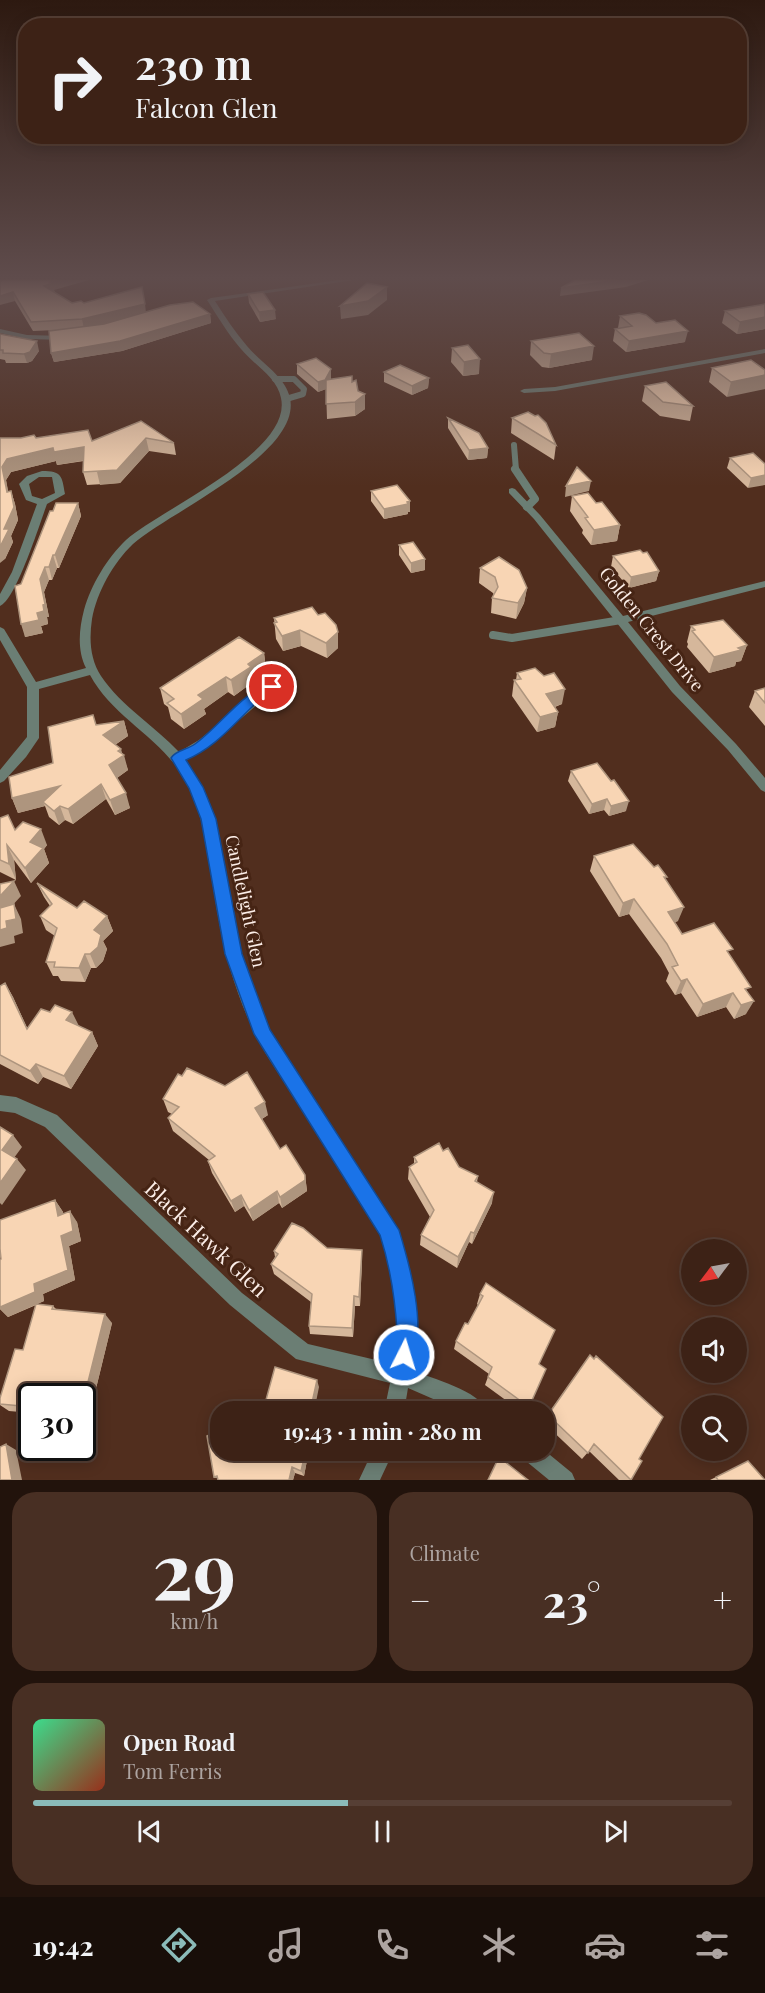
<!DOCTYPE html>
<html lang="en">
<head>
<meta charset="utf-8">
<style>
	body { margin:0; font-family:"Playfair Display",serif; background:#482f23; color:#f1f3f6; height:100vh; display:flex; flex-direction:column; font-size:22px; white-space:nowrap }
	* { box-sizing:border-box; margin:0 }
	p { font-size:20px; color:#ada4a1 }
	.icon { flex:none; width:33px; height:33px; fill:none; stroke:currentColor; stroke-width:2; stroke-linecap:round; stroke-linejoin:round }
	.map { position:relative; height:1480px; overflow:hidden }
	.drawer { display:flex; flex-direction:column; gap:12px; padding:12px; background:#22130c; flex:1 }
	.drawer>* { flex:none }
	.banner { position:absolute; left:18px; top:18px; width:729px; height:126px; border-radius:24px; box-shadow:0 3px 15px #0003,0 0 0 2px #563f35; background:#3d2216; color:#f1f3f6; overflow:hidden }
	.needle { width:39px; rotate:238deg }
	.fabs { position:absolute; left:681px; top:1239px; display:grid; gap:12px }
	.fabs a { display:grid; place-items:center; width:66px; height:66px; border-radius:50%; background:#3d2216; box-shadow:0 3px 15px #0003,0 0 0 2px #563f35; font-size:30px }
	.speed { position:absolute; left:18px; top:1383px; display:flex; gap:12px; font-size:30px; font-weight:700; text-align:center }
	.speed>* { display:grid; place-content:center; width:78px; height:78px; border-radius:50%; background:#3d2216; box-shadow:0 3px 15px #0003,0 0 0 2px #563f35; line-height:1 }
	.speed .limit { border:3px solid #111; border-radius:9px; background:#fff; color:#111 }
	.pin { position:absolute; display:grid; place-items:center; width:51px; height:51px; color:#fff; margin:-26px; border:3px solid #fff; border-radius:50%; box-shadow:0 2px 6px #0007 }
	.me { position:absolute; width:66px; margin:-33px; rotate:5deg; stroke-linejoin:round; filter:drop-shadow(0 0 4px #0008) }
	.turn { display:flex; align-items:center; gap:21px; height:126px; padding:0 18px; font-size:27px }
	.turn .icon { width:78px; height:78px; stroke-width:2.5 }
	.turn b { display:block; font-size:42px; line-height:51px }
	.big { font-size:45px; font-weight:700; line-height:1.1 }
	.drawer .widget { flex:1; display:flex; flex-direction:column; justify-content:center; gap:9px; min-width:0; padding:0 21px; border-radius:24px; background:#482f23 }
	.drawer .dial { align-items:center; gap:0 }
	.dial b { font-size:78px; line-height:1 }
	.song { display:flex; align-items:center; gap:18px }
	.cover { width:72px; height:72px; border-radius:9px; background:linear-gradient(135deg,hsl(150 70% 55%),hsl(10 70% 35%)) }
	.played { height:6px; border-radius:3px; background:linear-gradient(90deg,#8bbbb9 45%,#563f35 45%) }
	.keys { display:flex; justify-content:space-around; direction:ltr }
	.heat { display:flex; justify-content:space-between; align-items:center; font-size:33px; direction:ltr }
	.drawer .tiles { flex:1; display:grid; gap:12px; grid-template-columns:1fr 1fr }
	.widget:last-child { grid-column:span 2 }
	.trip { position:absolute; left:210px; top:1401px; width:345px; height:60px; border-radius:24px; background:#3d2216; box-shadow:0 3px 15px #0003,0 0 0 2px #563f35; font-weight:700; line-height:60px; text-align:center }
	.tab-bar { display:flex; height:96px; justify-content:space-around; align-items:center; background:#180e09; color:#ada4a1 }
	.tab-bar .icon { width:42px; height:42px }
	.tab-bar .active { color:#8bbbb9 }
	.tab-bar b { font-size:27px; color:#f1f3f6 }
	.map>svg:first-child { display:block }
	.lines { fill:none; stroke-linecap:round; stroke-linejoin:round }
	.lane-far1 { stroke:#6b7e74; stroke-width:6 }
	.lane { stroke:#6b7e74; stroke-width:8 }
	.street { fill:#6b7e74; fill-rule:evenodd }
	.wall { fill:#d5b79b }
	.shaded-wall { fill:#ae957e }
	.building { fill:#f8d5b4; stroke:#ae957e; stroke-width:1.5 }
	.route { fill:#1a73e8; stroke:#114b97; stroke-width:1.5 }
	.labels { text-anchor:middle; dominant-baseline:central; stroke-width:6; stroke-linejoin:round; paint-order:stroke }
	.street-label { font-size:18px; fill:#fceee8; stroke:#462414 }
	.near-street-label { font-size:21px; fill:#fceee8; stroke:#462414 }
</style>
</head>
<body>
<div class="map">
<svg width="765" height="1480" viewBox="0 0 765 1480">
	<rect width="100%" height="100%" fill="#512e1e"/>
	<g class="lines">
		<!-- lane-far1 -->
		<path class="lane-far1" d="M275,379h19l10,10 -1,5 -17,5
			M514,445l2,25"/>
		<!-- lane -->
		<path class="lane" d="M515,469l20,30 -8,8
			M493,635l19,3 109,-18"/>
		<!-- street -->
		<path class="street" d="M339,280h15l-139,21c10,16 20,31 32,45 13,16 38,30 43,52 12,56 -121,114 -157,146 -20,19 -36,48 -41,75 -3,20 -2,40 9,57 20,30 54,50 78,76l20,-12 69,-56 4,-1 6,4 -59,50 -33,23c33,50 35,101 46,158 8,40 20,82 40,118l126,194 10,33 9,71 -6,36c22,9 68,20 77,42h-25l-55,-24 -4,24h-20l6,-29 -94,-24 -66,-54 -185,-178 -30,-14 -15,-2v-16l16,2 41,18 185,178 66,51 85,20 6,-30 -9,-71 -9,-29 -115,-180c-24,-41 -40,-91 -48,-138 -8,-43 -10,-88 -29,-129 -22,-47 -75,-67 -99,-112l-51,14v49l-13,19 -22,24 -4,2v-13l27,-33v-50l-27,-47v-13l4,2 32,53 50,-14c-9,-18 -7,-39 -2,-58 7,-25 23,-52 42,-70 35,-31 167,-88 155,-142 -4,-21 -27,-33 -40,-49 -13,-15 -23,-32 -34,-49l4,-2z
			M0,329l27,6 37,1 4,2 -4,2 -37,-1 -27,-6z
			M765,349v4l-210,38 -31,2 -4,-2 4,-2 31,-2z
			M42,471c20,0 20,5 23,23l-18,10c-7,19 -31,96 -47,102v-12l12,-22 25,-68 -11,-4 -7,-16 8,-8zM39,477h13l3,16 -13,6 -10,-3 -3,-12z
			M512,488l3,1 25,26 83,101 142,-35v6l-137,35 52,64 56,58 29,34v14l-4,-2 -33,-40 -56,-58 -138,-173 -25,-26v-4z
			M373,1450h21l-14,30h-21z
			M518,1450h26l28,23 3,7h-26l-28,-23z"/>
	</g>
	<!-- wall -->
	<path class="wall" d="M0,280l54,10 1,3 17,10h12l62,9 64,2 1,9 -89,28 -68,11 -3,-9 5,-23 -23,1 -18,-30z
		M248,294l28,25 -16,3 -11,-19z
		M765,304v25l-28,5 -15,-11 3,-12z
		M620,316l36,7 29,19 -59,10 -13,-11 2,-12h5l-2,-1z
		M0,334l39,17 -7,10 -5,2h-21l-1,-3 -5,-1z
		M531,341l61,19 -43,8 -7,-1 -12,-12z
		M452,348l27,26 -16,2 -12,-14z
		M751,360l-24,37 -18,-15 3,-14z
		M297,364l34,14v1l21,3 6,9 7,3v15l-10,7 -28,3 -1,-30 -8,3 -21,-18z
		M384,372l45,6 -1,10 -16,7 -28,-13z
		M645,386l48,20 -3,15 -30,-5 -18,-15z
		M448,418l40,30 -1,10 -19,2 -20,-32z
		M512,418l44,27 -2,15 -43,-27z
		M141,421l33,22 2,12 -27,-4 -29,32 -33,2 -4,-13 1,-11 -27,4 -1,-4 -45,11 -5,8 2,12 3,-1 4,13 3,16 -7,16 2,6 -8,17 -5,-121h36l56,3z
		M730,458l35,6 -17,24 -21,-20z
		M371,491l39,10v11h-2v2l-24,5 -13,-18z
		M572,496l24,7 24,22 -3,16 -26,4 -9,-12 1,-3 -13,-19z
		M78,503l3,13 -22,52h-2l-5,12h-3l-5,12 5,25h-2l1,7 -7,2 2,7 -18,4 -4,-53 32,-73z
		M399,545l26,25 -14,3 -12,-18z
		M613,556l46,15 -3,10 -27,7 -18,-21z
		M480,568l47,20 -3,15 -8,16 -25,-6 1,-15 2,-3 -1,-2 -14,-10z
		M318,615l20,17v16l-11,10 -26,-12 -18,5 -7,-12 -2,-21z
		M691,626l56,19 -6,16 -5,1 -1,4 -26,7 -22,-26 1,-3 -1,-2z
		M264,653l2,16 -13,9v4l-19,14 -6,-4 -24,17 2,5 -22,15 -13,-10 -3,-12 -4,-3 -4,-16z
		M517,673l45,31 -7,3 3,5 -3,15 -18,5 -25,-36 2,-16h2z
		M765,688v38l-16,-19 6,-16z
		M124,721l4,15 -13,9 7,9 6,16 -11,8 13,30 -15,7 -9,-16 -33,25 -8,-4 -6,5 -10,-8 -4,-11 -27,7 -6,-15 41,-35 43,-38z
		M571,771l55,40 -17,5 -5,-6 -15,4 -21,-33z
		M0,818l15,12 32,15 -3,4 5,14 -18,20 -17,-23 2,20 -16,-8z
		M594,856l71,24 13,41 -3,1 7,12 48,22 18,37 -2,21 -12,5 -8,-12 -29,10 -16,-24 -6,2 -9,-14 3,-8 -8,-15 -32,-44 -10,3 -29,-46z
		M37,883l40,25 30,8 6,15 -10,10 4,8 -4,12 -7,7h-5l-6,14 -24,-1 -3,-5h-5l-7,-14 9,-26 -9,-6 -6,-14 10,-10 -6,-9z
		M5,983l8,14 14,31 52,-2 13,6 6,14 -27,43 -28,-12 -5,7 -38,-20v-78z
		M163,1099l105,16 -6,4 18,30 25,26 2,16 -25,17 -3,-5 -26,18 -9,-15 -9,6 -23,-39 -4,-12 1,-1 -36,-29 -5,-13 4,-4 -4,-2z
		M443,1151l16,16 19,9 -1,6 15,21 -20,41 -3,-2 -12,26 -37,-23 1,-10 9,-18 -22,-38 1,-12 5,-3v-7z
		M55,1200l8,12v2l14,8 4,19 -12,5 6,34 -32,14 1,7 -7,3 16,2 3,3 56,14 -21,86 -9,-1v-12h-50v17l-23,-2 -9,-6v-7l23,-48 13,-45 -28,12 -8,-8v-49z
		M327,1248l35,13 -2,45h-5l-2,31 -43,-3 -1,-8 2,-24 -37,-28 -3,-10 4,-7 -1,-6z
		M486,1283l53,81 -10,43 -2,5h-5l-37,-27 4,-11 -35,-25 2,-8 12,-17 10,-19 -1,-1 3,-10z
		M590,1355l49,104 -9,21h-11l-30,-29 -7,8 -38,-36v-3z
		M309,1450l-5,26 -9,-3 -2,7h-76z
		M716,1477l49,3h-55z"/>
	<!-- shaded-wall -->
	<path class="shaded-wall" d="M57,280h32l-35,10 1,3 -11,-7 6,-4z
		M617,280h31l-22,7 -66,9 1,-8z
		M387,287v13l-19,15 -27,4 -1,-13z
		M13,292l2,9 -15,4v-9z
		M145,304l1,9 -62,16 -2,-10z
		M275,310l1,9 -16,3 -1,-10z
		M210,314l1,9 -89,28 -68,11 -3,-9z
		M765,317v12l-28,5 3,-12z
		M688,331l-3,11 -59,10 3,-11z
		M37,341l2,10 -7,10 -5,2 -3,-9z
		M594,346l-2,14 -43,8 2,-14z
		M480,359l-1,15 -16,2 1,-14z
		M331,369v9l-5,11 -8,3v-10z
		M765,375v14l-38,8 4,-15z
		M429,378l-1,10 -16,7v-9z
		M365,394v15l-10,7v-14z
		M146,438l3,13 -29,32 -20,2 -3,-13z
		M84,447l3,13 -30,5 -1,-4 -45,11 -5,8 5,25 -4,-13 -5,-25 5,-8 46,-11z
		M488,448l-1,10 -19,2 1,-10z
		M765,475v10l-17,3 3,-10z
		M591,481l-2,10 -24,6 1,-11z
		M11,491l4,13 3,16 -7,16 2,6 -8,17 -5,4v-16z
		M410,501v11h-2v2l-24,5v-10z
		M78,503l3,13 -22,52 -4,-13z
		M620,525l-3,16 -26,4 3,-15z
		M53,555l4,13 -5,12 -3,-13z
		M425,559v11l-14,3v-10z
		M45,567l4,13 -5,12 5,25h-2l1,7 -7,2 2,7 -18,4 -4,-13 16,-11 6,-8 -3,-26z
		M659,571l-3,10 -27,7 2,-11z
		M527,588l-3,15 -8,16 2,-16z
		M300,630l1,16 -18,5 -1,-15z
		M338,632v16l-11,10 -1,-15z
		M747,645l-6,16 -5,1 -1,4 -26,7 5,-16 24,-9z
		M264,653l2,16 -13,9v4l-19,14 -3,-16 17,-16z
		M226,677l2,15 -24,17 2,5 -22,15 -3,-15 17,-19z
		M565,689l-3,15 -18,6 2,-16z
		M558,712l-3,15 -18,5 3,-15z
		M124,721l4,15 -21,14 -4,-15z
		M121,749l2,7 1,-1 4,15 -14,10 -5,-15 9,-14z
		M101,784l5,15 -33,25 -5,-15z
		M60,786l-17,16 2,4 -27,7 -6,-15z
		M126,793l4,15 -15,7 -5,-15z
		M607,799l-3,11 -15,4 3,-10z
		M629,801l-3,10 -17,5 2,-10z
		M60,806l5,14 -6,5 -5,-14z
		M41,829l6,16 -3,4 5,14 -18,20 -6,-15 5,-26z
		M7,845l7,15 2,20 -7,-16z
		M14,881l7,15 -21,23v-23z
		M634,899l-5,15 -10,3 4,-14z
		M14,904l7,15 2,14 -9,3 1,7 -15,4v-17l6,-9z
		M684,907l-6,14 -15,5 5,-14z
		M107,916l6,15 -10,10 4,8 -4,12 -7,7 -6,-14 4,-24z
		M85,954l6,14 -6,14 -6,-14z
		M687,979l-6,14 -6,2 6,-14z
		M5,983l8,14 21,46 -7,-14z
		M733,993l-7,14 -29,10 6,-13z
		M754,1001l-8,13 -12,5 7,-14z
		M72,1012l7,14 -13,-6z
		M92,1032l6,14 -27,43 -7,-13z
		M36,1064l7,13 -5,7 -8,-13z
		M265,1102l3,13 -10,6 -3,-13z
		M13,1135l9,12 -11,15 -9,-12z
		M17,1159l9,11 -24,35 -2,-2v-20z
		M305,1175l2,16 -25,17 -2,-11z
		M277,1191l2,12 -26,18 -4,-11z
		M494,1192l-2,11 -20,41 2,-11z
		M241,1195l3,11 -9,6 -4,-11z
		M55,1200l8,12 3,15 -8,-11z
		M70,1211l7,11 4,19 -12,5 6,34 -32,14 1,7 -36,16 -8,-8v-2l34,-23 27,-48z
		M471,1232l-2,10 -12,26 1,-11z
		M362,1250v11l-2,45 -1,-9z
		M354,1296l1,10 -2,31 -1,-9z
		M105,1314l7,9 -21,86 -8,-7z
		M317,1380l2,7 -5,25h-4z
		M6,1444l10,6 6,30h-10z
		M306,1450h3l-5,26 -3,-5z
		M292,1467l3,6 -2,7h-4z"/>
	<!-- building -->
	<path class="building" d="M3,280h54l-7,2 3,1 -9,3 28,17 9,-2 3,2 58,-16 3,17 -63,15 -51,3 -18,-30 -13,4v-15z
		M575,280h42l-56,8z
		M367,283l20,4 -19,14 -28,5z
		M263,292l12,18 -16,2 -11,-18z
		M193,302l17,12 -90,27 -69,12 -2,-22 55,-7 66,-19z
		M765,304v13l-25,5 -15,-11z
		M639,313l7,2 10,8 19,-3 13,11 -59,10 -14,-12 17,-3 -12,-10z
		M579,333l15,13 -43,8 -7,-1 -13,-12z
		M0,334l37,7 -7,11 -6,2 -21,-1v-3h-3z
		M468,345l12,14 -16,3 -12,-14z
		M316,358l15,11 -6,11 -7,2 -21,-18z
		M751,360l14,10v5l-34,7 -19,-14z
		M400,365l29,13 -17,8 -28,-14z
		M352,376v6l4,-2 2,11 7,3 -10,8 -29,2v-24z
		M666,382l27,24 -30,-4 -18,-16z
		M528,412l7,4 3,-1 8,8 10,22 -44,-27z
		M448,418l31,15 9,15 -19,2z
		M141,421l33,22 -28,-5 -29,32 -34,2 1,-25 -30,5 -1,-4 -46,11 -5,8 5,25 4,-1 3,16 -10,22h5l-9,18v-109h21l13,-3 2,3 52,-8 4,11z
		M753,453l12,11v11l-14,3 -21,-20z
		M577,467l14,14 -25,5z
		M397,485l13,16 -3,1 1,2 -24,5 -13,-18z
		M588,493l8,10 6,-1 18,23 -26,5 -9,-12 3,-1 -16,-21z
		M56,503h22l-23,52h-2l-4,12h-4l-5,12 5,25 -2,1 1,6 -7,2 2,7 -18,4 -6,-38 6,-2 29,-73h3z
		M413,542l12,17 -14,4 -12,-18z
		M640,550l3,3 4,-1 12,19 -28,6 -18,-21z
		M499,557l20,13 8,18 -9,15 -26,-5 6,-11 -3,-10 -15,-9z
		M312,607l6,8 7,-2 11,12 2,7 -12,11 -26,-13 -18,6 -8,-13 3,-1 -3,-4z
		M723,620l24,25 -9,3 3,2 -27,7 -22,-26 3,-1 -4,-4z
		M239,637l25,16 -16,11 3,3 -20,13 -5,-3 -28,18 5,4 -22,15 -14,-11 7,-4 -14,-11z
		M535,668l9,8 10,-3 11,16 -19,5 12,18 -18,5 -26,-37 7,-1 -4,-6z
		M765,688v15l-10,-12z
		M93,715l3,10 28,-4 -21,14 18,14 -3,2 6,4 -15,10 17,28 -16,7 -9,-16 -33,25 -8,-3 -6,5 -11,-9 17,-16 -48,12 -3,-21 44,-14 -5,-36z
		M597,763l14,18 3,-1 15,21 -18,5 -4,-7 -15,5 -21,-33z
		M8,815l7,15 8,-8 18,7 -11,13 13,6 -18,20 -18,-23 2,19 -9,-4v-42z
		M633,844l21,23 4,-2 9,12h-3l20,30 -16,5 14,22 32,-11 19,26 -6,2 24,36 -6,2 9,12 -13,4 -8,-12 -30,11 -16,-25 -6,2 -9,-14 6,-2 -11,-21 -33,-45 -11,4 -29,-47z
		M14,881l-14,15v-12z
		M37,883l40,25 7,-7 23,15 -13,14 7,5 -3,12 -8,7h-5l-6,14 -25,-1 1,-5h-9l11,-34 -17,-12 12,-12z
		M14,904l2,15 -10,2 1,7 -7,2v-22z
		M5,983l22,46 14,-20 9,3 5,-7 17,7 -6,8 26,12 -28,44 -28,-12 -6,7 -30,-16v-69z
		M187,1068l38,18 22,-14 18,30 -10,6 25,41 6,-4 19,30v5l-25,17 -3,-6 -28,19 -8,-15 -10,6 -23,-40 7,-5 -47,-38 11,-11 -16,-8 15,-25 4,2z
		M0,1127l13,8 -11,15 15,9 -17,24z
		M439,1143l4,8 5,-3 11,19 19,9 -3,5 19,11 -20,41 -3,-1 -13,25 -37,-22 13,-25 -25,-43 8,-5 -3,-5z
		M55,1200l3,16 12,-5 3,20 -12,5 7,34 -34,14 1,8 -35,15v-47l1,-1 -1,-10v-29z
		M292,1223l11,5 24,20 35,2 -3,47 -5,-1 -2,32 -43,-2 3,-32 -41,-30 7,-10 -4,-3z
		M486,1283l69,47 -16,34 7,5 -17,38 -41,-30 4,-10 -36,-26 9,-18 3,1 15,-28 -3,-2z
		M36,1304l17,2 -1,3 53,5 -22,88h-1v-6h-50v11l-32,-3v-6l15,-49 8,1z
		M590,1355l4,4 2,-3 67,61 -24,42 3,2 -11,19 -37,-36 -6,9 -40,-38z
		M275,1367l42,13 -7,32h-74l30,-12z
		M220,1417v33h86l-5,21 -9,-4 -3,13h-71l-1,-4 -3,1 -7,-41 7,-3 -2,-12z
		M6,1444l6,36h-12v-33z
		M499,1457l29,23h-40z
		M748,1461l17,19h-47l-2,-3z"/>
	<!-- sky -->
	<linearGradient id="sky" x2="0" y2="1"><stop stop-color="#2d1910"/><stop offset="0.57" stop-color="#5f4c4c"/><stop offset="1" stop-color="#5f4c4c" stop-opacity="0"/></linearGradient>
	<rect width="765" height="487" fill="url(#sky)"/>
	<!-- route -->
	<path class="route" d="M272,683l4,1 2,3 -2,4c-8,5 -17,9 -24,16 -21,20 -38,41 -66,53l17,27 13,32 26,135 28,76 129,200c11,36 28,97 13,133l-8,3 -7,-3c-5,-12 1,-20 0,-32 -2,-33 -7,-65 -17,-96l-126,-201 -29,-80 -24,-135 -12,-31 -18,-30c5,-8 16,-8 24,-14 24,-17 48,-53 77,-61z"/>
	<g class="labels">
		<!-- street labels -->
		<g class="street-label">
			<text transform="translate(652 629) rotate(51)">Golden Crest Drive</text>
			<text transform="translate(246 901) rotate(78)">Candlelight Glen</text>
		</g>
		<!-- near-street labels -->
		<g class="near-street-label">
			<text transform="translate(207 1238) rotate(43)">Black Hawk Glen</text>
		</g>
	</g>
</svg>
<div class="fabs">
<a><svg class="needle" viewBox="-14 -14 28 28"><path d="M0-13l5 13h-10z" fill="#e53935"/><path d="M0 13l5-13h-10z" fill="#ada4a1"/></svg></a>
<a><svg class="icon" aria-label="sound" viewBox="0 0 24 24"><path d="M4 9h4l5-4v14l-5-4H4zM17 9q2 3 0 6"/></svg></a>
<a><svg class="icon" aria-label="search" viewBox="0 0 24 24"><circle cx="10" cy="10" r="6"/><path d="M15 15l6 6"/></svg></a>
</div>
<div class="speed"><div class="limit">30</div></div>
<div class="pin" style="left:272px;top:687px;background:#d93025"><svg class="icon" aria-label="arrive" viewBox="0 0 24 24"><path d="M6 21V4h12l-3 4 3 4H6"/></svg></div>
<svg class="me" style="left:404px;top:1355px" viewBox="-20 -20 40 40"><circle r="17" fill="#1a73e8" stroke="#fff" stroke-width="3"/><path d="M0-11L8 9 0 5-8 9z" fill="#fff"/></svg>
<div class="trip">19:43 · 1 min · 280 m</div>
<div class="banner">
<div class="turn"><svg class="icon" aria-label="right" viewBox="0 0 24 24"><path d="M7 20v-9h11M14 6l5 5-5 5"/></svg><div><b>230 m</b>Falcon Glen</div></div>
</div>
</div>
<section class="drawer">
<div class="tiles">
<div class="widget dial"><b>29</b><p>km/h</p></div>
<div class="widget"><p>Climate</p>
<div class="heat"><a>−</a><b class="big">23°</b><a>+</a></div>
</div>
<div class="widget">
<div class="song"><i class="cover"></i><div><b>Open Road</b><p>Tom Ferris</p></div></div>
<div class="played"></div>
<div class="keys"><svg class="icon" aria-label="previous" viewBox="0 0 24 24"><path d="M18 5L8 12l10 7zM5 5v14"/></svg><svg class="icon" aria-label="pause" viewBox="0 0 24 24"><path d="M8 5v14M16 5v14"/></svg><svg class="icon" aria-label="next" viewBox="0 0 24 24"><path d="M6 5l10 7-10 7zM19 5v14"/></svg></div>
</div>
</div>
</section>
<nav class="tab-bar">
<b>19:42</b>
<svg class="icon active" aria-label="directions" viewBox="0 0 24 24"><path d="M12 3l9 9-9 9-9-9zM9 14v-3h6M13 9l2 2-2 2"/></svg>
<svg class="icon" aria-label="music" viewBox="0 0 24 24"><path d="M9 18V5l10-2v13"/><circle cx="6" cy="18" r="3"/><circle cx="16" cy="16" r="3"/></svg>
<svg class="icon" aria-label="phone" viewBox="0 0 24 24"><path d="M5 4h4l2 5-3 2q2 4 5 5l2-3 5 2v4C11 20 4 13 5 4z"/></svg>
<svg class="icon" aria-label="climate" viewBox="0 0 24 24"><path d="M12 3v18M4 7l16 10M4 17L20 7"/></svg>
<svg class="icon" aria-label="car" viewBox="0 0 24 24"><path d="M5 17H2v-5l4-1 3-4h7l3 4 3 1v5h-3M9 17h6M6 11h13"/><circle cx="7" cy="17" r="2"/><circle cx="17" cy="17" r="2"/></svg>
<svg class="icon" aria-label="filters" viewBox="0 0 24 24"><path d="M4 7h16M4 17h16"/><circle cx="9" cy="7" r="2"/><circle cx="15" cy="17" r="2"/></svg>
</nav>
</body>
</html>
